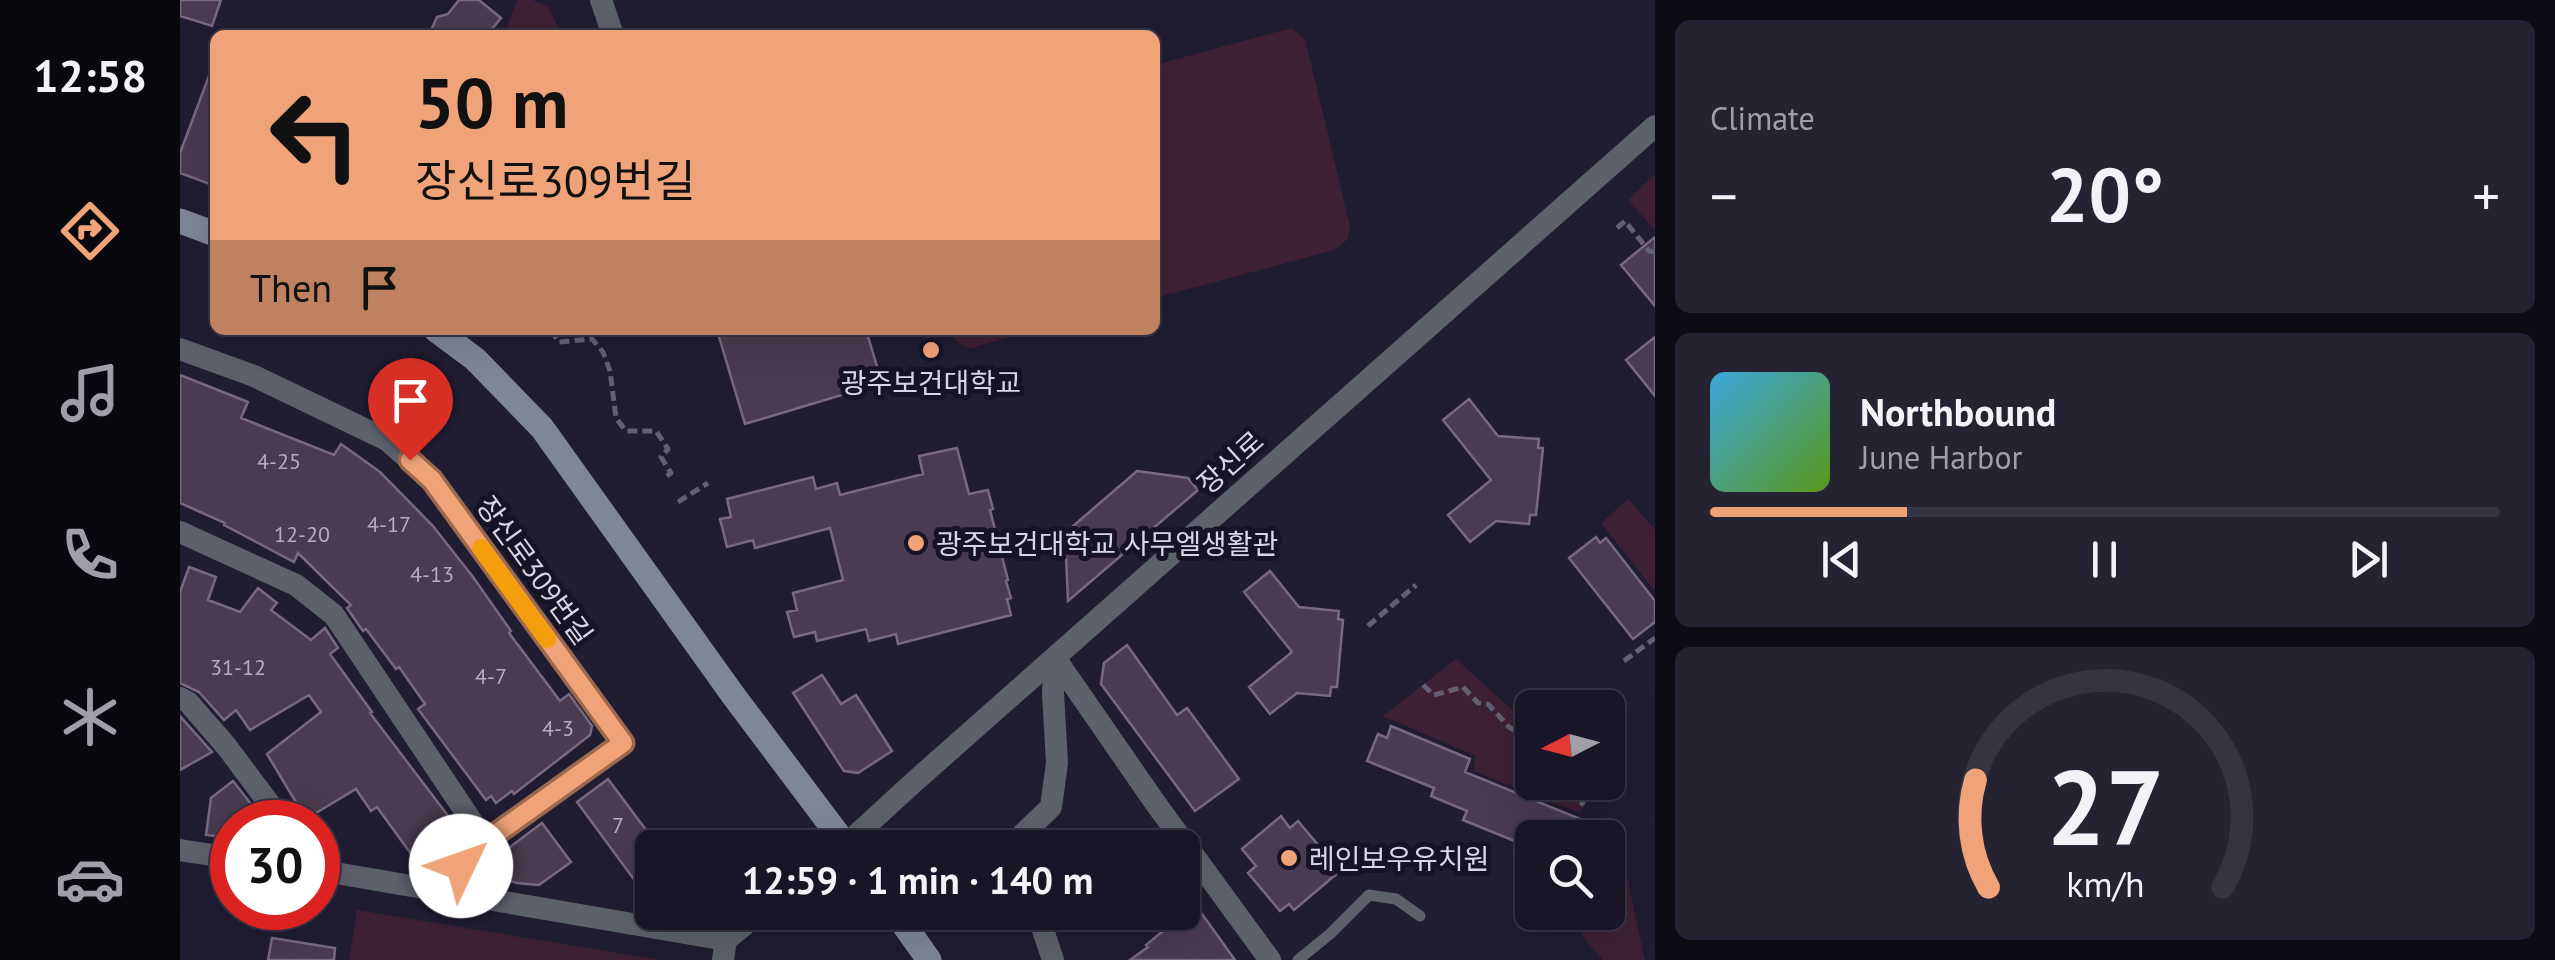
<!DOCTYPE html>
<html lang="en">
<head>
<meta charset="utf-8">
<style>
	body { margin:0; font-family:"PT Sans","Noto Sans KR",sans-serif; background:#252232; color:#f1f3f6; height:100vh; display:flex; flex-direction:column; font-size:38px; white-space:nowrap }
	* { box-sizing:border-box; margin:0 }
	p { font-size:32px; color:#9f9fa7 }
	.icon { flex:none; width:55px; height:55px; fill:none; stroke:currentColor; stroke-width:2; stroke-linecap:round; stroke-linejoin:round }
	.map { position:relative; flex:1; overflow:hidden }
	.sheet { display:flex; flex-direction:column; gap:20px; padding:20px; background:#0d0c15; width:900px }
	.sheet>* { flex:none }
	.hud { position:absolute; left:30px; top:30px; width:950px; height:305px; border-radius:15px; box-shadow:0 10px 40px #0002,0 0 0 2px #363443; background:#f0a279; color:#111; overflow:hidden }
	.needle { width:65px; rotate:264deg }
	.fabs { position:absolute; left:1335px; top:690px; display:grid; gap:20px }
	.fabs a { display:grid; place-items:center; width:110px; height:110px; border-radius:15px; background:#181526; box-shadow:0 10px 40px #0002,0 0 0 2px #363443; font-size:50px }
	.speed { position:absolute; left:30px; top:800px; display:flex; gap:20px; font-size:50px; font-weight:700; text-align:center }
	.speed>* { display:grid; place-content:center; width:130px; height:130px; border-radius:50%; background:#181526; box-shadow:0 10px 40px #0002,0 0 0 2px #363443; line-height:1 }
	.speed .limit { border:15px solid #d22; background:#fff; color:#111 }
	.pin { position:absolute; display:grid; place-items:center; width:85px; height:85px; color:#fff; margin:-102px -42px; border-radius:50% 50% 50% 0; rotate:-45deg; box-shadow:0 0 10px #0007 }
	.pin .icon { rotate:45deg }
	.me { position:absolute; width:110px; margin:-55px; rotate:48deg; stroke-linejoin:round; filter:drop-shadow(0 0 8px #0008) }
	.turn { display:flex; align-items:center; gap:35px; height:210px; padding:0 40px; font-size:45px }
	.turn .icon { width:130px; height:130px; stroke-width:2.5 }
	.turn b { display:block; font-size:70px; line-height:85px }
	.then { display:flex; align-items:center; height:95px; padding:0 40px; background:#0003; gap:20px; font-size:38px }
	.big { font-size:75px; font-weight:600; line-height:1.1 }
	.sheet .tile { flex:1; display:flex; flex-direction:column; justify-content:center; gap:15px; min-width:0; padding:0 35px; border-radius:15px; background:#252232 }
	.sheet .dial { align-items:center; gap:0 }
	.dial svg { height:260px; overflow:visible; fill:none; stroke:#363443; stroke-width:7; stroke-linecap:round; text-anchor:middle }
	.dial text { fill:#f1f3f6; stroke:none }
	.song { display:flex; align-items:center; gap:30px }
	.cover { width:120px; height:120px; border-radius:15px; background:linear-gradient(135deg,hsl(200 70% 55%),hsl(90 70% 35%)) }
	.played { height:10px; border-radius:5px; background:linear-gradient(90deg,#f0a279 25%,#363443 25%) }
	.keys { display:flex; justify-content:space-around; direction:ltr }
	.heat { display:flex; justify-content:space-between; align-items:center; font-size:55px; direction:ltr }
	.trip { position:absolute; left:455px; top:830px; width:565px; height:100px; border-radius:15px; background:#181526; box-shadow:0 10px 40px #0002,0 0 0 2px #363443; font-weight:600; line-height:100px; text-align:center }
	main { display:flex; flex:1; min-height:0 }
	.menu { display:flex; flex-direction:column; width:180px; justify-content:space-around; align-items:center; background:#0a080f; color:#9f9fa7 }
	.menu .icon { width:70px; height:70px }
	.menu .current { color:#f0a279 }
	.menu b { font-size:45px; color:#f1f3f6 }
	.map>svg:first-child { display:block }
	.green { fill:#3d2034 }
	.building { fill:#493b50; stroke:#796980; stroke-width:2.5 }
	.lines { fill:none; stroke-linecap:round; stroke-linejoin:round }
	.path { stroke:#636074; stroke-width:5; stroke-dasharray:10 5; stroke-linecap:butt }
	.lane { stroke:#5d616c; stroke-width:11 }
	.street { stroke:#5d616c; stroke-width:22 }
	.secondary { stroke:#7f8698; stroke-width:25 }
	.route-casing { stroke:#9c694f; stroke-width:25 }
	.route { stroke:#f0a279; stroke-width:18 }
	.slow { stroke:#f59e0b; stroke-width:18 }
	.poi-dot { fill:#f0a279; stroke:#171327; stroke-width:4 }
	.labels { text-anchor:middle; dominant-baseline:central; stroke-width:10; stroke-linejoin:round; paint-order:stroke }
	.number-label { font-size:22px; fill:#b4afc0 }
	.poi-label { font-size:28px; fill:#d8d6e5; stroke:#171327; text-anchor:start }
	.street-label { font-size:28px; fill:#d8d6e5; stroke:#171327 }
</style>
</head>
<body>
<main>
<nav class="menu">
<b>12:58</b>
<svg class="icon current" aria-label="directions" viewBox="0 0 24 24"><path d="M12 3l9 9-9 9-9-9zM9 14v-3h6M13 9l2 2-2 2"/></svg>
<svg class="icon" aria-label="music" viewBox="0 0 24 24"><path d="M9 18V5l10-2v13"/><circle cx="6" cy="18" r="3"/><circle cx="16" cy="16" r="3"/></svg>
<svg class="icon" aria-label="phone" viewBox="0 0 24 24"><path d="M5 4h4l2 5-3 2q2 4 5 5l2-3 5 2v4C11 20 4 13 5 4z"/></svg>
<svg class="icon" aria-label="climate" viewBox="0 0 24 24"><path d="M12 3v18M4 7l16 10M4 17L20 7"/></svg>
<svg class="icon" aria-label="car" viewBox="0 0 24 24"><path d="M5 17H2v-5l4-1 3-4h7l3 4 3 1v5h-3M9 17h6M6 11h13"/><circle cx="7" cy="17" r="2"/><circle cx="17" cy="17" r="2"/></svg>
</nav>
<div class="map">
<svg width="1475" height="960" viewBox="0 0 1475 960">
	<rect width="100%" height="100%" fill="#201c32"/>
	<!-- green -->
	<path class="green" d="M337,0h15l16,6 14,29h-58z
		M1111,28l14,11 45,187 -3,14 -13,10 -179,48v-233z
		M1475,174v56l-27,-30z
		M769,330h84l-61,18c-11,-2 -19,-7 -23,-18z
		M1448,499l27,31v61l-54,-68z
		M1276,659l76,69v54l63,1 -15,30 -107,-42 3,-15 -93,-40z
		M1445,867l20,93h-42l-22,-25 15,-22 12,-1v-18z
		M177,910l303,50h-311z"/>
	<!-- building -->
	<path class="building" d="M0,0h41l-9,26 -32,-10z
		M279,0h20l22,18 -14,17h-58l8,-18 11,-3z
		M33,65h2v121l-35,-13v-20z
		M1475,237v69l-34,-41z
		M537,330h149l16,53 -137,41z
		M1475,337v59l-29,-36z
		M0,375l68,27 -7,16 93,37 7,-11 39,28 53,54 40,51 38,54 -2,2 51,68 9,-7 23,32 -2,9 -76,59 -2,-3 -16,12 -5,-7 -5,4 -68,-91 7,-5 -26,-37 -3,2 -30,-40 -3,2 -16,-23 4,-3 -53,-52 -4,9 -70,-37 1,-2 -45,-20z
		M1289,399l29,37 41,3 -1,9h5l-7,67h-6l-1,9 -33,-3 -26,21 -22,-27 43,-35 -48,-60z
		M777,448l12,46 19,-4 5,19 -3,1 18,70 -2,1 5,17 -4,1 4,16 -113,29 -2,-10 -27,7 -3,-12 -49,12 -2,-9 -21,5 -7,-25 10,-2 -4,-17 50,-13 -13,-52 -75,20 -2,-8 -26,7 -7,-28 11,-2 -4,-18 86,-22 3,12 21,-6 3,12 83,-21 -4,-18z
		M957,471l51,7 10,12 -130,111 -3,-68z
		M1416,537l4,6 6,-5 49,63v21l-22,17 -64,-81z
		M9,567l27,10 -8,23 32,12 18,-24 19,15 -6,7 40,30 14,-12 13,20 -8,6 42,58 -2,1 85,112 -7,5 7,9 -36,26 -42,-58 -6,4 -15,-22 -50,30 -39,-65 54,-42 -12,-17 -59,35 -14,-20 -12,10 -25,-28 -19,-9v-91z
		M1090,571l29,36 40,4 -1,8 5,1 -6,67h-6l-1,9 -33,-3 -27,21 -21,-27 43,-35 -48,-60z
		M947,645l50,70 10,-7 52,71 -44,32 -94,-127 3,-21z
		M642,675l19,29 15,-9 36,56 -34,22 -14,-2 -51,-78z
		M0,716l32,36 -32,18z
		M1211,726l79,33 -5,13 120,49 -7,17h-46v10l-69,-28 4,-9 -36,-15 3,-8 -67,-27 11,-27 9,4z
		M428,779l44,59v66l-75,-102z
		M53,781l32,41h-33v16l-26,-3 5,-37z
		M1101,816l9,12 8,-7 42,50 -46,39 -5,-6 -9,7 -32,-38 8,-7 -14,-17z
		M362,823l29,39 -32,23 -22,-2 -14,-4 -13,-17z
		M1017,907l38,53h-105l18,-13 -2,-2 12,-10z
		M92,938l63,10 -1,12h-66z"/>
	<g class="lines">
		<!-- path -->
		<path class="path" d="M1437,228l8,-7 24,30 6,1
			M371,330l8,12 33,-3 11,13 7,19 6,47 10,13h30l12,18 -7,8 10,16 -7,5
			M498,502l30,-19
			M1188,626l48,-41
			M1444,661l31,-23
			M1243,685l11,10 29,-8 15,16 10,1 21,23 23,15
			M1378,782l26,23"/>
		<!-- lane -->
		<path class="lane" d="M1118,960l32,-26 39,-39 27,4 24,17"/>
		<!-- street -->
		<path class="street" d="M421,0l12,35
			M0,349l74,27 133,64 45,40 191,263 -138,98 -49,50
			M0,532l116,53 38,30 151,226
			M875,658l101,146 114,156
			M0,698l8,4 39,45 56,75
			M662,848l72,-66 741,-656
			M841,848l2,-14 28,-27 6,-44 -4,-70 2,-35
			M0,850l52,8
			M138,870l408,70
			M857,912l16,48
			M543,960l3,-20 34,-28"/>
		<!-- secondary -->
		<path class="secondary" d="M0,221l35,13
			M256,330l39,29 67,69 191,267 115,153
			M715,912l34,48"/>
	</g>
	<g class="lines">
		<!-- route casing -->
		<g class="route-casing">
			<path id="route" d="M230,460l22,20 191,263 -137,98 -25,25"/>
		</g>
		<!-- route -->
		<use href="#route" class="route"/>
		<!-- slow -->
		<path class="slow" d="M301,548l66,91"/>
	</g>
	<!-- markers -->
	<g class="poi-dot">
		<circle cx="751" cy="350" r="10"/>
		<circle cx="736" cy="543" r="10"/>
		<circle cx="1109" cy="858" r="10"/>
	</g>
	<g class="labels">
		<!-- number labels -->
		<g class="number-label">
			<text x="99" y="461">4-25</text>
			<text x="209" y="524">4-17</text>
			<text x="122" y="534">12-20</text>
			<text x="252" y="574">4-13</text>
			<text x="58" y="667">31-12</text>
			<text x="311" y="676">4-7</text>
			<text x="378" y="728">4-3</text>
			<text x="438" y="825">7</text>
		</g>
		<!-- poi labels -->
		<g class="poi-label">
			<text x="751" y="382" text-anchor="middle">광주보건대학교</text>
			<text x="756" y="543">광주보건대학교 사무엘생활관</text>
			<text x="1129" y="858">레인보우유치원</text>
		</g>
		<!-- street labels -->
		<g class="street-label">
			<text transform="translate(1050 462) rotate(-42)">장신로</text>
			<text transform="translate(355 570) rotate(54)">장신로309번길</text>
		</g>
	</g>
</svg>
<div class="fabs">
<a><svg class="needle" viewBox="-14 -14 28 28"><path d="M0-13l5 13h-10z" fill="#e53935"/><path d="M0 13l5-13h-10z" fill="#9f9fa7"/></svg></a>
<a><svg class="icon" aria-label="search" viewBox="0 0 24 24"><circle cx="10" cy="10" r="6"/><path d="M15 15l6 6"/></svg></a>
</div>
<div class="speed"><div class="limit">30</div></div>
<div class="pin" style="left:230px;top:460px;background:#d93025"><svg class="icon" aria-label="arrive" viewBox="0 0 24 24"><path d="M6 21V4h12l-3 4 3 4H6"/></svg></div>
<svg class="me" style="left:281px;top:866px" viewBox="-20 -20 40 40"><circle r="19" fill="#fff"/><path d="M0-13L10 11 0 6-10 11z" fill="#f0a279"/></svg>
<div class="trip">12:59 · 1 min · 140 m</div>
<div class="hud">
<div class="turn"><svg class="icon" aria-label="left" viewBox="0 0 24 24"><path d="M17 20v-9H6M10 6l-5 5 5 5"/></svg><div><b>50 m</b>장신로309번길</div></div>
<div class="then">Then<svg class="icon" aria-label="arrive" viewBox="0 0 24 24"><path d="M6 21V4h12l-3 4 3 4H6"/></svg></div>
</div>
</div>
<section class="sheet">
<div class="tile"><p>Climate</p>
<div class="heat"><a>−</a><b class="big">20°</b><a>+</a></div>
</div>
<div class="tile">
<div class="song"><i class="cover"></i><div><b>Northbound</b><p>June Harbor</p></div></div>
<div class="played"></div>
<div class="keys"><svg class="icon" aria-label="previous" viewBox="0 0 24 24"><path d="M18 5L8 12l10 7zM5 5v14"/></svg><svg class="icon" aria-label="pause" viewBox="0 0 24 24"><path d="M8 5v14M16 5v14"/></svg><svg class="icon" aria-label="next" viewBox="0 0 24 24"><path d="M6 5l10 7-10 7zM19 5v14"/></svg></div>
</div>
<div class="tile dial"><svg viewBox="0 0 100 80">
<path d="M14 69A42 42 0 1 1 86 69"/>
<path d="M14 69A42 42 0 0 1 10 36" stroke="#f0a279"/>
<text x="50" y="56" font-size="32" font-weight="700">27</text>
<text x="50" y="72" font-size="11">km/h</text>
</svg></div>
</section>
</main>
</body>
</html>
